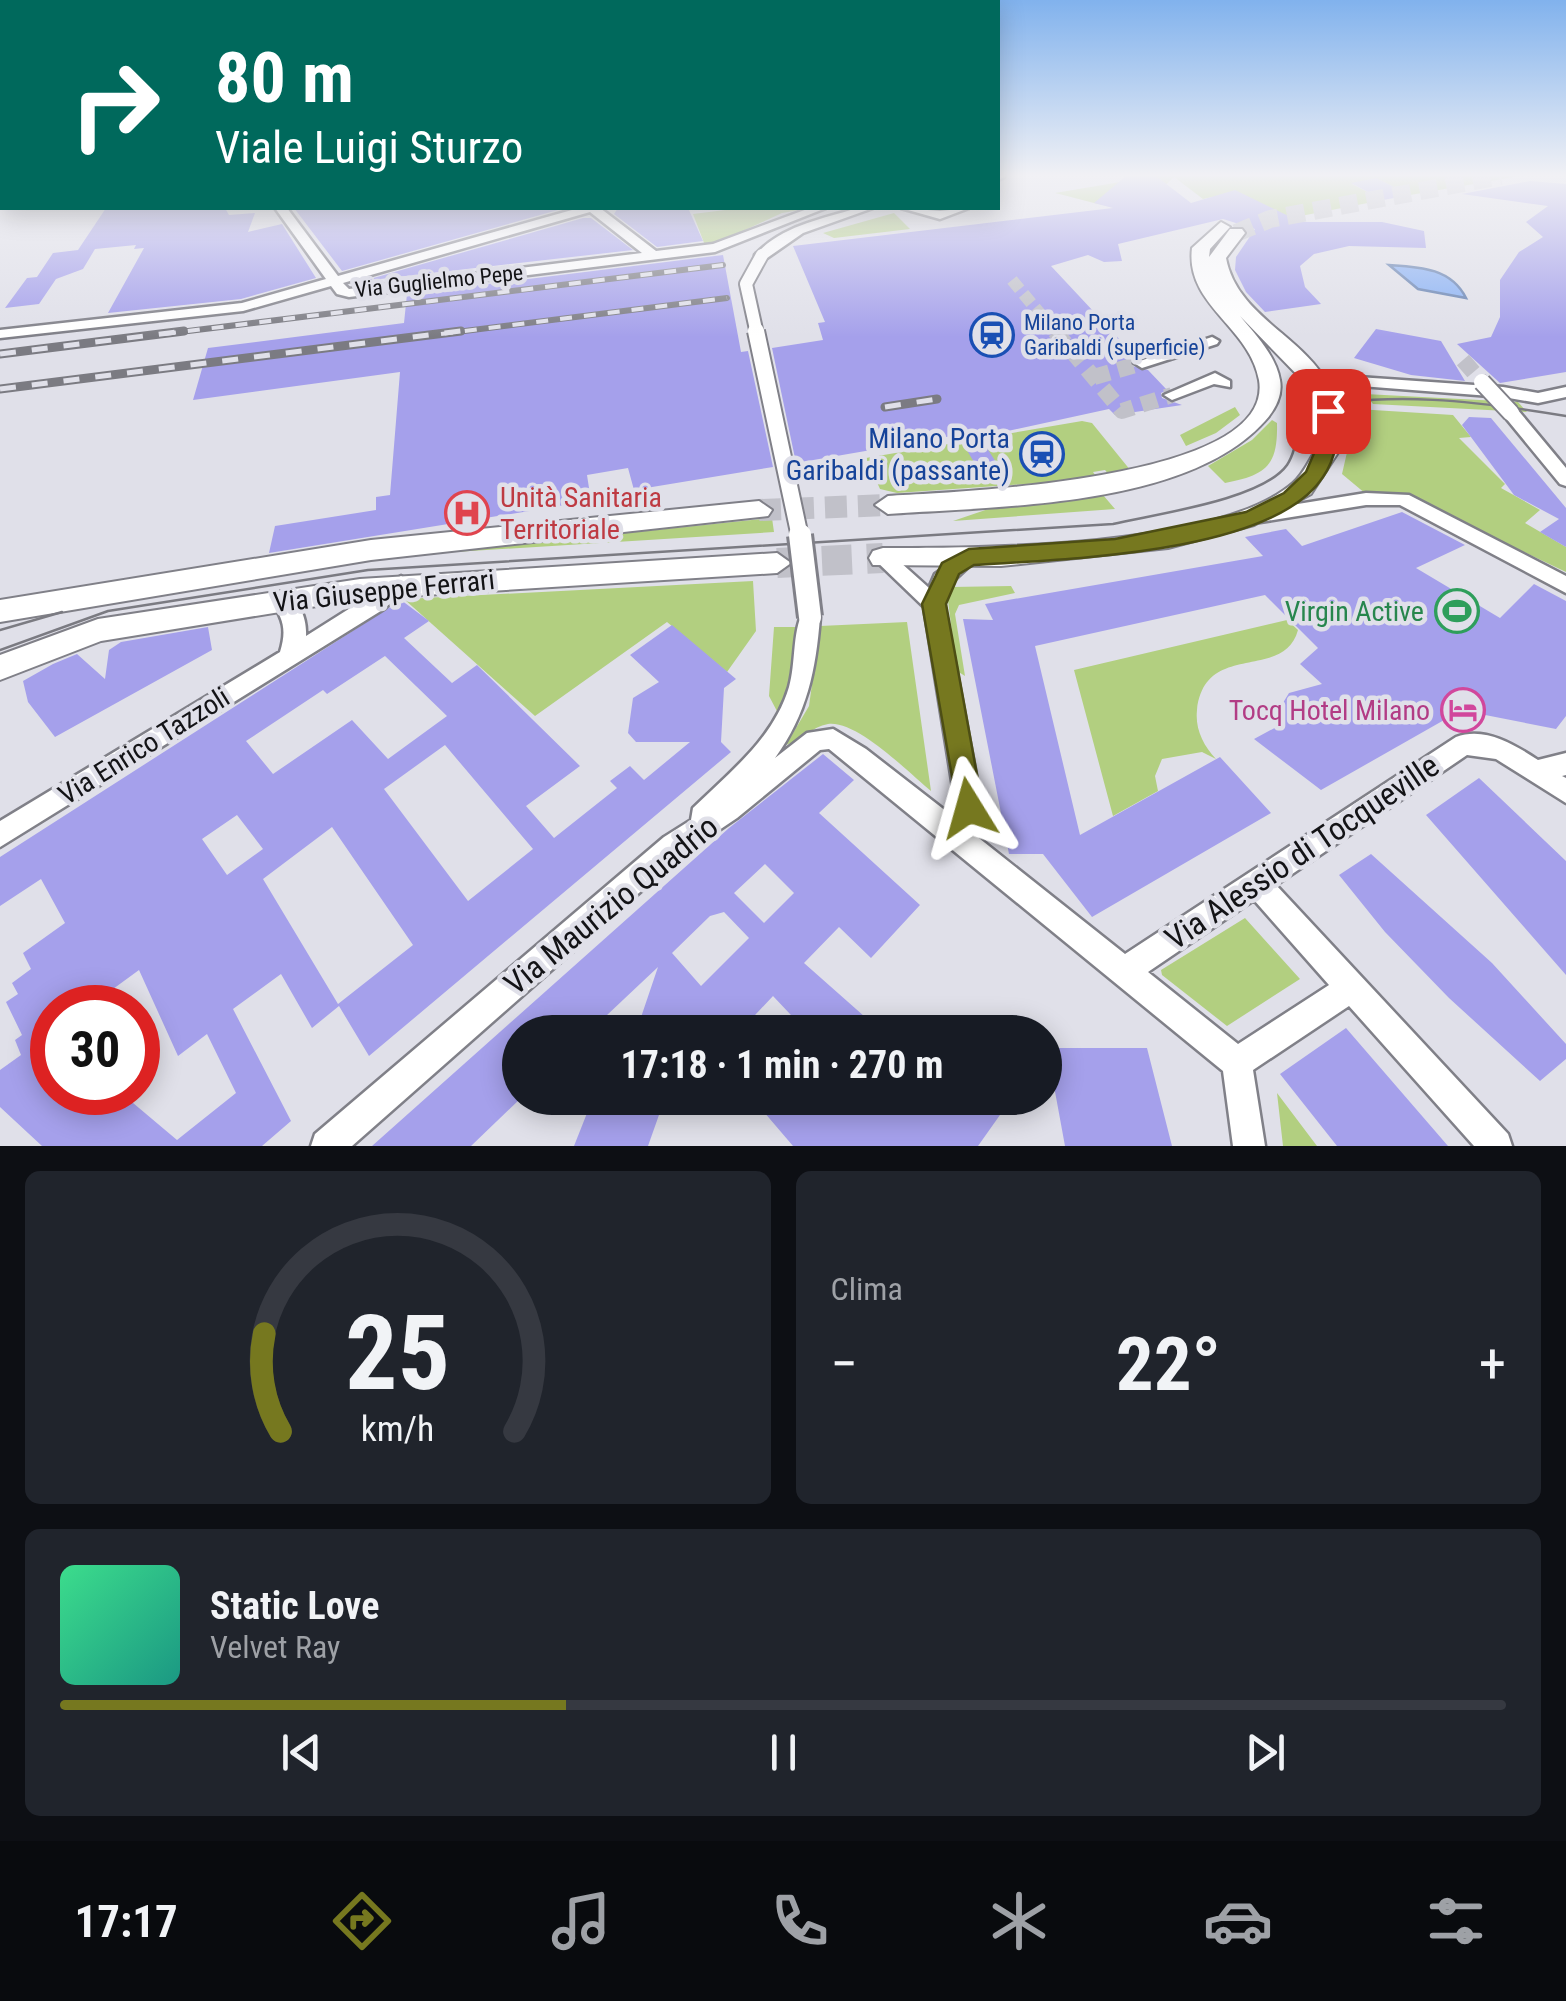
<!DOCTYPE html>
<html lang="it">
<head>
<meta charset="utf-8">
<style>
	body { margin:0; font-family:"Roboto Condensed",sans-serif; background:#20242c; color:#f1f3f6; height:100vh; display:flex; flex-direction:column; font-size:38px; white-space:nowrap }
	* { box-sizing:border-box; margin:0 }
	p { font-size:32px; color:#9ea1a6 }
	.icon { flex:none; width:55px; height:55px; fill:none; stroke:currentColor; stroke-width:2; stroke-linecap:round; stroke-linejoin:round }
	.map { position:relative; height:1146px; overflow:hidden }
	.drawer { display:flex; flex-direction:column; gap:25px; padding:25px; background:#0d0f14; flex:1 }
	.drawer>* { flex:none }
	.hud { position:absolute; left:0px; top:0px; width:1000px; height:210px; box-shadow:0 5px 25px #0003; background:#00695c; color:#fff; overflow:hidden }
	.speed { position:absolute; left:30px; top:985px; display:flex; gap:20px; font-size:50px; font-weight:700; text-align:center }
	.speed>* { display:grid; place-content:center; width:130px; height:130px; border-radius:50%; background:#171b24; box-shadow:0 5px 25px #0003; line-height:1 }
	.speed .limit { border:15px solid #d22; background:#fff; color:#111 }
	.pin { position:absolute; display:grid; place-items:center; width:85px; height:85px; color:#fff; margin:-42px; border-radius:20px; box-shadow:0 5px 15px #0006 }
	.me { position:absolute; width:110px; margin:-55px; rotate:352deg; stroke-linejoin:round; filter:drop-shadow(0 0 8px #0008) }
	.turn { display:flex; align-items:center; gap:35px; height:210px; padding:0 50px; font-size:45px }
	.turn .icon { width:130px; height:130px; stroke-width:2.5 }
	.turn b { display:block; font-size:70px; line-height:85px }
	.big { font-size:75px; font-weight:700; line-height:1.1 }
	.drawer .widget { flex:1; display:flex; flex-direction:column; justify-content:center; gap:15px; min-width:0; padding:0 35px; border-radius:15px; background:#20242c }
	.drawer .dial { align-items:center; gap:0 }
	.dial svg { height:260px; overflow:visible; fill:none; stroke:#363941; stroke-width:7; stroke-linecap:round; text-anchor:middle }
	.dial text { fill:#f1f3f6; stroke:none }
	.song { display:flex; align-items:center; gap:30px }
	.cover { width:120px; height:120px; border-radius:15px; background:linear-gradient(135deg,hsl(150 70% 55%),hsl(170 70% 35%)) }
	.played { height:10px; border-radius:5px; background:linear-gradient(90deg,#76781f 35%,#363941 35%) }
	.keys { display:flex; justify-content:space-around; direction:ltr }
	.heat { display:flex; justify-content:space-between; align-items:center; font-size:55px; direction:ltr }
	.drawer .tiles { flex:1; display:grid; gap:25px; grid-template-columns:1fr 1fr }
	.widget:last-child { grid-column:span 2 }
	.trip { position:absolute; left:502px; top:1015px; width:560px; height:100px; border-radius:50px; background:#171b24; box-shadow:0 5px 25px #0003; font-weight:700; line-height:100px; text-align:center }
	.dock { display:flex; height:160px; justify-content:space-around; align-items:center; background:#090b0e; color:#9ea1a6 }
	.dock .icon { width:70px; height:70px }
	.dock .selected { color:#76781f }
	.dock b { font-size:45px; color:#f1f3f6 }
	.map>svg:first-child { display:block }
	.green { fill:#b2cf80 }
	.water { fill:#88b0f4; stroke:#6581b1; stroke-width:2.5 }
	.building { fill:#a5a0eb; fill-rule:evenodd }
	.lines { fill:none; stroke-linecap:round; stroke-linejoin:round }
	.street-tunnel-far1 { stroke:#c1c1c9; stroke-width:12; stroke-dasharray:12 6; stroke-linecap:butt }
	.street-tunnel { stroke:#c1c1c9; stroke-width:16; stroke-dasharray:16 9; stroke-linecap:butt }
	.secondary-tunnel-far2 { stroke:#c1c1c9; stroke-width:18; stroke-dasharray:18 9; stroke-linecap:butt }
	.secondary-tunnel-far1 { stroke:#c1c1c9; stroke-width:22; stroke-dasharray:22 11; stroke-linecap:butt }
	.secondary-tunnel { stroke:#c1c1c9; stroke-width:30; stroke-dasharray:30 15; stroke-linecap:butt }
	.street-casing { stroke:#808088; stroke-width:5 }
	.secondary-casing { stroke:#808088; stroke-width:4 }
	.street { fill:#fff; fill-rule:evenodd }
	.secondary { fill:#fff; fill-rule:evenodd }
	.tram { stroke:#7b7b82; stroke-width:2.5 }
	.rail-far1-casing { stroke:#7b7b82; stroke-width:6 }
	.rail-casing { stroke:#7b7b82; stroke-width:9 }
	.rail-far1 { stroke:#e0e0e9; stroke-width:4; stroke-dasharray:12; stroke-linecap:butt }
	.rail { stroke:#e0e0e9; stroke-width:5; stroke-dasharray:16; stroke-linecap:butt }
	.street-bridge-far2-casing { stroke:#808088; stroke-width:16; stroke-linecap:butt }
	.street-bridge-far1-casing { stroke:#808088; stroke-width:20; stroke-linecap:butt }
	.street-bridge-casing { stroke:#808088; stroke-width:28; stroke-linecap:butt }
	.street-bridge-far2 { stroke:#fff; stroke-width:12 }
	.street-bridge-far1 { stroke:#fff; stroke-width:16 }
	.street-bridge { stroke:#fff; stroke-width:22 }
	.route { fill:#76781f; stroke:#4d4e14; stroke-width:2.5 }
	.labels { text-anchor:middle; dominant-baseline:central; stroke-width:9; stroke-linejoin:round; paint-order:stroke }
	.far-street-label { font-size:22px; fill:#131316; stroke:#e0e0e9 }
	.far-transit-label { font-size:22px; fill:#164399; stroke:#e0e0e9; text-anchor:start }
	.transit-label { font-size:28px; fill:#164399; stroke:#e0e0e9; text-anchor:end }
	.health-label { font-size:28px; fill:#be3a42; stroke:#e0e0e9; text-anchor:start }
	.street-label { font-size:28px; fill:#131316; stroke:#e0e0e9 }
	.leisure-label { font-size:28px; fill:#27864d; stroke:#e0e0e9; text-anchor:end }
	.hotel-label { font-size:28px; fill:#b23c85; stroke:#e0e0e9; text-anchor:end }
	.near-street-label { font-size:32px; fill:#131316; stroke:#e0e0e9 }
</style>
</head>
<body>
<div class="map">
<svg width="1566" height="1146" viewBox="0 0 1566 1146">
	<rect width="100%" height="100%" fill="#e0e0e9"/>
	<!-- green -->
	<path class="green" d="M1156,176h364l-110,19 -34,-17 -24,6 31,16 -108,21 -63,-24 -9,2 -29,-22c-46,45 -62,29 -119,16z
		M741,208h70l-29,5 -76,35 -13,-34z
		M894,213l16,16 -76,9 -11,-5z
		M1365,394l153,8 9,10 -154,-8z
		M1235,407l5,8 -24,18 -30,13 -6,-11z
		M1357,409l96,6 18,22 -12,1 46,46 -4,4 39,22 -15,13 41,24v25l-166,-79 -34,1 -24,-20z
		M1272,420l5,3c1,42 -10,52 -52,60l-17,-17 44,-26z
		M1082,421l10,2 39,48 -21,5 -5,-6 -12,2 5,7 -201,14 -17,-4 -14,-31z
		M1103,495l12,14 -162,12 53,-18z
		M772,518l2,14 -351,22z
		M753,581l3,50 -29,41 -60,-50 -132,94 -131,-117z
		M1011,586l4,7 -56,12 -4,9 10,62 -8,-5 -10,-78 4,-6z
		M1287,620l11,10c-14,52 -93,10 -101,80 -2,19 6,35 19,49l-14,-7 -40,7 -7,17 3,15 -45,25 -39,-146z
		M907,622l24,169c-23,-19 -74,-71 -103,-67 -16,3 -27,16 -42,21l23,-39 11,-80z
		M774,627h24l-9,61 -10,27 -10,-19z
		M1245,918l55,61 -73,47 -65,-51 -1,-5z
		M1277,1093l40,53h-34z"/>
	<!-- water -->
	<path class="water" d="M1389,265c31,2 62,3 77,33l-48,-9z"/>
	<!-- building -->
	<path class="building" d="M1126,176h30l35,27 44,-13 66,32h81l42,9 2,17 -77,-2 -35,8 -14,12 5,21 16,17 -56,8 -19,-20 -11,-22 1,-13 19,-28 -32,-10 -105,25 4,17 -18,1 -16,-7 -37,11 86,92 -6,3 1,5 16,4 19,20 -6,3 1,5 20,7 -67,10 -6,-6 -129,28 26,41 -21,3 -27,-46 -162,28 -24,-115 51,-8 -5,-17 7,-1 -32,-76 320,-38 -19,-5z
		M1376,178l34,17 -27,5 -32,-17z
		M1530,181l36,3v188l-66,11 -43,-39 34,-7 9,-20v-37l19,-28 24,-15 -17,-15 22,-16 -86,-12z
		M106,208h119l4,7 26,-2 -7,19 34,-8 34,54 -75,21 -133,14 36,-65 -10,1 2,-4 -41,4 -12,20 -27,10 -17,25 -34,4 22,-30 10,-1 16,-24 25,-3z
		M294,208h271l-223,63z
		M618,208h70l15,33 -46,6 -43,-33z
		M583,218h8l42,32 -270,31z
		M723,255l18,97 7,-1 25,116 -139,23 -6,-22 -41,7 4,26 -322,52 6,-27 101,-16v-13l14,-2 10,-123 -207,28 15,-52 196,-25 3,-29z
		M1376,329l65,12 24,40 -54,-6 -57,-17z
		M1469,417l22,1 75,90v39l-26,-15 19,-13 -45,-24 -52,-70z
		M1402,512l63,33 -49,23 84,50 34,-34 32,17v115l-10,13 -81,-16 -8,-6 -146,83 -67,-51 28,-15 -4,-13 11,-18 33,-9 -22,-20 18,-16 -53,-53 -230,51 45,189 140,-78 51,56 -179,104 -49,-63h-34l-46,-235 30,1 -8,-16 278,-48 -18,-19 41,-8 16,17z
		M401,600l28,21 -25,17 48,45 25,-18 103,101 -54,40 28,32 63,-50 -7,-7 20,-15 14,14 46,-38h-54l-8,-9 5,-35 26,-16 -29,-27 42,-30 64,54 -12,9 -3,54 10,10 -362,304 -30,-50 -27,22 -31,-54 -48,35 58,112 -29,25h-220l-42,-39v-37l21,-15 -6,-15 7,-5 -16,-33 12,-8 -6,-11 19,-14 -8,-16 42,-30 -24,-44 -41,27v-49zM385,656l62,60 -59,43 -36,-39 -79,54 -27,-33 77,-51 4,4zM445,745l88,104 -65,52 -84,-112zM237,815l26,34 -36,26 -25,-36zM332,827l81,118 -75,59 -75,-125zM139,970l39,86 29,-22 29,59 -59,47 -57,-48h-68v-84h35z
		M208,627l4,23 -157,87 -27,-35 -5,-21 30,-17 24,-10 28,25 4,-29 12,-8z
		M823,754l31,26 -35,33 101,92 -49,53 -32,-31 -35,36 78,69h-75l-34,-36 -34,36h-103l22,-65 -69,65h-69v67l-49,47h-99l357,-318zM765,864l29,29 -30,30 -30,-30zM724,912l25,26 -48,48 -29,-33 38,-37z
		M1479,778l87,83v114l-140,-160z
		M1371,854l121,109 74,81v15l-26,22 -91,-83 -64,-66 -46,-57z
		M1346,1028l102,118h-111l-57,-72z
		M1047,1048h100l25,98h-107z
		M593,1098h72l-17,48h-74z
		M752,1098h260l-34,48h-185z"/>
	<g class="lines">
		<!-- street-tunnel-far1 -->
		<path class="street-tunnel-far1" d="M1012,280l45,54"/>
		<!-- street-tunnel -->
		<path class="street-tunnel" d="M1055,331l67,80 50,-16
			M1463,360l19,22
			M1094,377l48,-14"/>
		<!-- secondary-tunnel-far2 -->
		<path class="secondary-tunnel-far2" d="M1236,233l34,-14 231,-43"/>
		<!-- secondary-tunnel-far1 -->
		<path class="secondary-tunnel-far1" d="M759,510l129,-5"/>
		<!-- secondary-tunnel -->
		<path class="secondary-tunnel" d="M777,563l106,-5"/>
		<!-- street casing -->
		<g class="street-casing">
			<path id="street" d="M998,176h6v1l-6,3z
				M275,208h12l51,68 241,-68h21l56,43 57,-7 97,-36h16l-111,44 -366,45 -12,-3 -6,-8 -88,25 -243,27v-8l242,-27 84,-24zM590,212l52,41 -293,36 -6,-6z
				M857,208h16l-70,25 -36,25 -12,-3c28,-30 65,-35 102,-47z
				M901,208l39,3 29,-3 -29,11z
				M1212,337l7,4 -2,3 -75,24 -8,-5z
				M1215,373l15,8v6l-16,-3 -42,16 -8,-5z
				M1315,374l188,13 35,6 28,-6v10l-28,6 -35,-6 -194,-15 -2,-3z
				M1511,408l6,1 49,59v18l-6,-2 -55,-67 -2,-4z
				M1366,493l43,2 157,81v17l-166,-88h-34l-112,18 -9,-6 9,-6z
				M969,550l10,7 -28,26 -7,21 38,203 -12,24 155,123 331,-217c29,-11 59,8 82,23l28,-7v22l-4,1 4,2v25l-70,-44 -29,-4 -191,130 232,249 4,12h-38l-125,-140 -96,64 12,76h-32l-10,-75 -394,-322 -9,1 -83,68 -55,37 -330,291h-41l4,-12 349,-297 27,-17 2,-12c37,-36 81,-70 96,-121 7,-24 3,-53 14,-76h14l3,6c-4,53 -13,97 -45,141l32,-25 26,-4 33,20 85,66 5,-9 -32,-199 -51,-49 10,-7 7,2 39,35 6,-14zM1254,900l75,85 -91,59 -90,-72z
				M401,576l10,7 -27,26 -384,238v-26l280,-169c7,-23 3,-32 -8,-51l3,-5 7,-3c18,6 25,26 24,43z"/>
		</g>
		<!-- secondary casing -->
		<g class="secondary-casing">
			<path id="secondary" d="M1221,222l9,5 -20,22 -1,8 21,-28h12l3,4 -19,25c11,58 76,77 102,126 9,17 11,42 15,61l-32,49 -57,31 -86,23 -167,18 -128,-1 -4,-7 4,-7 10,-3c99,0 335,0 410,-65 11,-9 18,-27 26,-38l-11,-59 -68,-70c16,19 36,40 40,64 3,15 -5,30 -15,41 -78,87 -267,85 -377,93l-13,-9 13,-9c63,-4 388,-14 371,-116 -9,-53 -74,-75 -67,-132z
				M759,501l13,9 -4,6 -397,44 -371,62v-22l371,-60z
				M777,553l14,10 -14,10 -417,26 -259,42 -101,39v-25l98,-36 262,-40z"/>
		</g>
		<!-- street -->
		<use href="#street" class="street"/>
		<!-- secondary -->
		<use href="#secondary" class="secondary"/>
		<!-- tram -->
		<path class="tram" d="M0,630l62,-18
			M0,650l108,-39 260,-41 745,-46c42,-10 149,-24 174,-59 9,-13 11,-37 15,-52 74,-26 187,-10 264,3"/>
		<!-- rail-far1 casing -->
		<g class="rail-far1-casing">
			<path id="rail-far1" d="M164,334l559,-69
				M441,334l286,-36"/>
		</g>
		<!-- rail casing -->
		<g class="rail-casing">
			<path id="rail" d="M0,354l184,-23
				M0,389l461,-58
				M885,407l52,-8"/>
		</g>
		<!-- rail-far1 -->
		<use href="#rail-far1" class="rail-far1"/>
		<!-- rail -->
		<use href="#rail" class="rail"/>
		<!-- street-bridge-far2 casing -->
		<g class="street-bridge-far2-casing">
			<path id="street-bridge-far2" d="M757,334l-11,-50 16,-29"/>
		</g>
		<!-- street-bridge-far1 casing -->
		<g class="street-bridge-far1-casing">
			<path id="street-bridge-far1" d="M756,331l44,206
				M1482,382l29,31"/>
		</g>
		<!-- street-bridge casing -->
		<g class="street-bridge-casing">
			<path id="street-bridge" d="M800,535l10,82"/>
		</g>
		<!-- street-bridge-far2 -->
		<use href="#street-bridge-far2" class="street-bridge-far2"/>
		<!-- street-bridge-far1 -->
		<use href="#street-bridge-far1" class="street-bridge-far1"/>
		<!-- street-bridge -->
		<use href="#street-bridge" class="street-bridge"/>
	</g>
	<!-- sky -->
	<linearGradient id="sky" x2="0" y2="1"><stop stop-color="#81b2ed"/><stop offset="0.52" stop-color="#f1f1f5"/><stop offset="1" stop-color="#f1f1f5" stop-opacity="0"/></linearGradient>
	<rect width="1566" height="337" fill="url(#sky)"/>
	<!-- route -->
	<path class="route" d="M1322,407l16,4c0,24 -1,46 -15,66 -51,78 -263,82 -349,88l-15,9 -13,30 37,204 -4,9 -10,4 -10,-4 -37,-213 20,-41 27,-14 146,-10 131,-27 38,-19 22,-21 12,-28z"/>
	<!-- icons -->
	<defs>
		<g id="station-ring" transform="scale(2.25)"><circle r="9.5" fill="#e0e0e9" stroke="#1a4fb4" stroke-width="1.5"/><path d="M-3-6H3Q5-6 5-4V2Q5 4 3 4L4.5 6H3L1.5 4h-3L-3 6H-4.5L-3 4Q-5 4-5 2V-4Q-5-6-3-6ZM-3.5-4v3h7v-3ZM-3.5 1v1.5H-2V1ZM2 1v1.5H3.5V1Z" fill="#1a4fb4"/></g>
		<g id="hospital-ring" transform="scale(2.25)"><circle r="9.5" fill="#e0e0e9" stroke="#e0444e" stroke-width="1.5"/><path d="M-5-5h3v3.5h4V-5h3V5h-3V1.5h-4V5h-3Z" fill="#e0444e"/></g>
		<g id="stadium-ring" transform="scale(2.25)"><circle r="9.5" fill="#e0e0e9" stroke="#2e9e5b" stroke-width="1.5"/><path d="M0-5a6.5 5 0 1 0 0 10a6.5 5 0 1 0 0-10ZM-3.5-1.8h7v3.6h-7Z" fill="#2e9e5b"/></g>
		<g id="hotel-ring" transform="scale(2.25)"><circle r="9.5" fill="#e0e0e9" stroke="#d1479c" stroke-width="1.5"/><path d="M-6-4.5h1.5V1H6V5H4.5V3h-9V5H-6ZM-4 0a1.8 1.8 0 1 1 3.6 0ZM.5 0V-2.5h3Q6-2.5 6 0Z" fill="#d1479c"/></g>
	</defs>
	<g fill-rule="evenodd">
		<use href="#station-ring" x="992" y="335"/>
		<use href="#station-ring" x="1042" y="454"/>
		<use href="#hospital-ring" x="467" y="513"/>
		<use href="#stadium-ring" x="1457" y="611"/>
		<use href="#hotel-ring" x="1463" y="710"/>
	</g>
	<g class="labels">
		<!-- far-street labels -->
		<g class="far-street-label">
			<text transform="translate(439 281) rotate(-6)">Via Guglielmo Pepe</text>
		</g>
		<!-- far-transit labels -->
		<g class="far-transit-label">
			<text x="1024" y="322">Milano Porta<tspan x="1024" dy="25">Garibaldi (superficie)</tspan></text>
		</g>
		<!-- transit labels -->
		<g class="transit-label">
			<text x="1010" y="438">Milano Porta<tspan x="1010" dy="32">Garibaldi (passante)</tspan></text>
		</g>
		<!-- health labels -->
		<g class="health-label">
			<text x="500" y="497">Unità Sanitaria<tspan x="500" dy="32">Territoriale</tspan></text>
		</g>
		<!-- street labels -->
		<g class="street-label">
			<text transform="translate(384 591) rotate(-6)">Via Giuseppe Ferrari</text>
			<text transform="translate(144 746) rotate(-32)">Via Enrico Tazzoli</text>
		</g>
		<!-- leisure labels -->
		<g class="leisure-label">
			<text x="1424" y="611">Virgin Active</text>
		</g>
		<!-- hotel labels -->
		<g class="hotel-label">
			<text x="1430" y="710">Tocq Hotel Milano</text>
		</g>
		<!-- near-street labels -->
		<g class="near-street-label">
			<text transform="translate(1302 852) rotate(-34)">Via Alessio di Tocqueville</text>
			<text transform="translate(611 905) rotate(-39)">Via Maurizio Quadrio</text>
		</g>
	</g>
</svg>
<div class="speed"><div class="limit">30</div></div>
<div class="pin" style="left:1328px;top:411px;background:#d93025"><svg class="icon" aria-label="arrive" viewBox="0 0 24 24"><path d="M6 21V4h12l-3 4 3 4H6"/></svg></div>
<svg class="me" style="left:969px;top:808px" viewBox="-20 -20 40 40"><path d="M0-17L14 15 0 8-14 15z" fill="#76781f" stroke="#fff" stroke-width="4"/></svg>
<div class="trip">17:18 · 1 min · 270 m</div>
<div class="hud">
<div class="turn"><svg class="icon" aria-label="right" viewBox="0 0 24 24"><path d="M7 20v-9h11M14 6l5 5-5 5"/></svg><div><b>80 m</b>Viale Luigi Sturzo</div></div>
</div>
</div>
<section class="drawer">
<div class="tiles">
<div class="widget dial"><svg viewBox="0 0 100 80">
<path d="M14 69A42 42 0 1 1 86 69"/>
<path d="M14 69A42 42 0 0 1 9 39" stroke="#76781f"/>
<text x="50" y="56" font-size="32" font-weight="700">25</text>
<text x="50" y="72" font-size="11">km/h</text>
</svg></div>
<div class="widget"><p>Clima</p>
<div class="heat"><a>−</a><b class="big">22°</b><a>+</a></div>
</div>
<div class="widget">
<div class="song"><i class="cover"></i><div><b>Static Love</b><p>Velvet Ray</p></div></div>
<div class="played"></div>
<div class="keys"><svg class="icon" aria-label="previous" viewBox="0 0 24 24"><path d="M18 5L8 12l10 7zM5 5v14"/></svg><svg class="icon" aria-label="pause" viewBox="0 0 24 24"><path d="M8 5v14M16 5v14"/></svg><svg class="icon" aria-label="next" viewBox="0 0 24 24"><path d="M6 5l10 7-10 7zM19 5v14"/></svg></div>
</div>
</div>
</section>
<nav class="dock">
<b>17:17</b>
<svg class="icon selected" aria-label="directions" viewBox="0 0 24 24"><path d="M12 3l9 9-9 9-9-9zM9 14v-3h6M13 9l2 2-2 2"/></svg>
<svg class="icon" aria-label="music" viewBox="0 0 24 24"><path d="M9 18V5l10-2v13"/><circle cx="6" cy="18" r="3"/><circle cx="16" cy="16" r="3"/></svg>
<svg class="icon" aria-label="phone" viewBox="0 0 24 24"><path d="M5 4h4l2 5-3 2q2 4 5 5l2-3 5 2v4C11 20 4 13 5 4z"/></svg>
<svg class="icon" aria-label="climate" viewBox="0 0 24 24"><path d="M12 3v18M4 7l16 10M4 17L20 7"/></svg>
<svg class="icon" aria-label="car" viewBox="0 0 24 24"><path d="M5 17H2v-5l4-1 3-4h7l3 4 3 1v5h-3M9 17h6M6 11h13"/><circle cx="7" cy="17" r="2"/><circle cx="17" cy="17" r="2"/></svg>
<svg class="icon" aria-label="filters" viewBox="0 0 24 24"><path d="M4 7h16M4 17h16"/><circle cx="9" cy="7" r="2"/><circle cx="15" cy="17" r="2"/></svg>
</nav>
</body>
</html>
